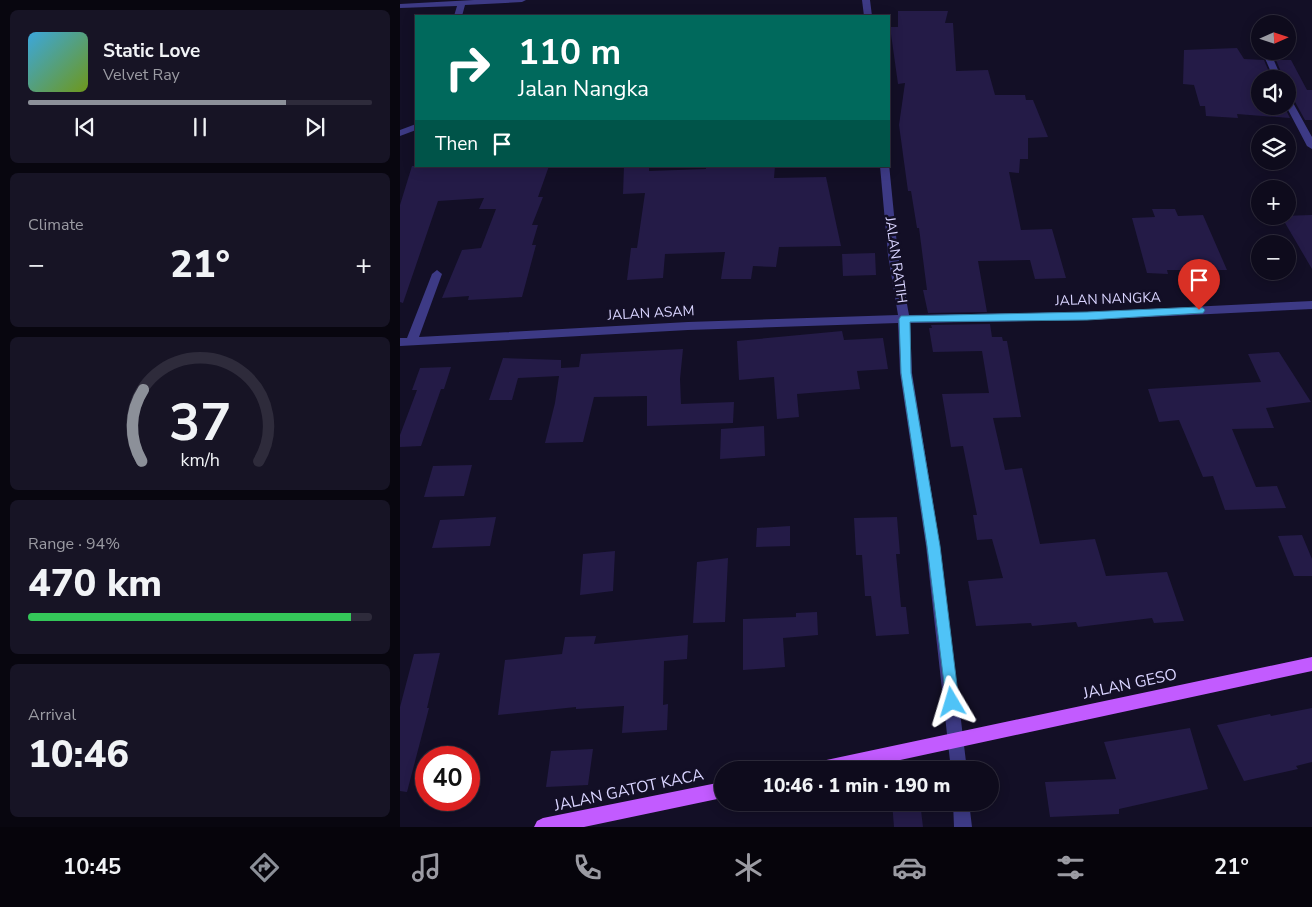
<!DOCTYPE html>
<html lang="en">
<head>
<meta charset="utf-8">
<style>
	body { margin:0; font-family:"Nunito Sans",sans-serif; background:#171425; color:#f1f3f6; height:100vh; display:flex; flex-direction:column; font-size:19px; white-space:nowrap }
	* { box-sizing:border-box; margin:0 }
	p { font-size:16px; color:#9b9ba3 }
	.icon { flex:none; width:28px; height:28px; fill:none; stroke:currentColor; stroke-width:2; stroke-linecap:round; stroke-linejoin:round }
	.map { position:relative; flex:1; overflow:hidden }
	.drawer { display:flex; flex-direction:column; gap:10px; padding:10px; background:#08060f; width:400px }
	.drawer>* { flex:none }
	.guide { position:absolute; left:15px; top:15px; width:475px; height:152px; border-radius:0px; box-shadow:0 2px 12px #0003,0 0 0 1px #2e2b3b; background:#00695c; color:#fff; overflow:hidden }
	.needle { width:32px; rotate:87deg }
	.controls { position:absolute; left:851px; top:15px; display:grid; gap:10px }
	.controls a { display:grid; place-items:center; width:45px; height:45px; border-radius:50%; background:#0e0b1c; box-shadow:0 2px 12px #0003,0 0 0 1px #2e2b3b; font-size:25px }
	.speed { position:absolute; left:15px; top:746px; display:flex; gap:10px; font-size:25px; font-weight:700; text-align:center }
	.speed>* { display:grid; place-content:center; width:65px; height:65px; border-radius:50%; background:#0e0b1c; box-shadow:0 2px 12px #0003,0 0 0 1px #2e2b3b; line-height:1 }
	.speed .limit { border:8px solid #d22; background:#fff; color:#111 }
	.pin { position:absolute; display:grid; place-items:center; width:42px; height:42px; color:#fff; margin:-51px -21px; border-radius:50% 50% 50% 0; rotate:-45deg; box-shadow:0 0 5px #0007 }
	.pin .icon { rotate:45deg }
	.me { position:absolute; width:55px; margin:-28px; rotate:353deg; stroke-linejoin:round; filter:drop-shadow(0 0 4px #0008) }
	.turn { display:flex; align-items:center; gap:18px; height:105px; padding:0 20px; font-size:22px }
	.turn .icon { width:65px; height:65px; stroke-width:2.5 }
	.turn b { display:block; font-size:35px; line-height:42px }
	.then { display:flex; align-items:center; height:48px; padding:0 20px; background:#0003; gap:10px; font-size:19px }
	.big { font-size:38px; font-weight:800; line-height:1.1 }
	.drawer .tile { flex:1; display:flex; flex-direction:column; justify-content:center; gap:8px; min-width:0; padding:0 18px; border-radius:8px; background:#171425 }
	.drawer .dial { align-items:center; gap:0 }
	.dial svg { height:130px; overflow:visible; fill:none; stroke:#2e2b3b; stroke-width:7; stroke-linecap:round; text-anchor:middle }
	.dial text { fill:#f1f3f6; stroke:none }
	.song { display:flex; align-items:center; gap:15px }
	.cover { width:60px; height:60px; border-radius:8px; background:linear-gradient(135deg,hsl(200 70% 55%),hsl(80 70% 35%)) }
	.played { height:5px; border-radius:2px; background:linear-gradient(90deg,#8c9099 75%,#2e2b3b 75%) }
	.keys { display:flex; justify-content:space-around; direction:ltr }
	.heat { display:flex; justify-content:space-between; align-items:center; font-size:28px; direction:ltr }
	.charge { height:8px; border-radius:4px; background:linear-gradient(90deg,#34c759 94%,#2e2b3b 0) }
	.trip { position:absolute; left:314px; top:761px; width:285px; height:50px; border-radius:25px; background:#0e0b1c; box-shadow:0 2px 12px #0003,0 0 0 1px #2e2b3b; font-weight:800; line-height:50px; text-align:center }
	.menu { display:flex; height:80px; justify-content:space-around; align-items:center; background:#06040b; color:#9b9ba3 }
	.menu .icon { width:35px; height:35px }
	.menu .active { color:#8c9099 }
	.menu b { font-size:22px; color:#f1f3f6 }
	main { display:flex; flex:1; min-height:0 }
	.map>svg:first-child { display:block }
	.building { fill:#241b47 }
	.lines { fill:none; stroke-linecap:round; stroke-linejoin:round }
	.minor { fill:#3d3a85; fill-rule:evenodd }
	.major { fill:#c25bff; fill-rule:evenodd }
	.route { fill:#4fc3f7; stroke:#337fa1 }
	.labels { text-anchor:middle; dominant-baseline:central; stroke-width:5; stroke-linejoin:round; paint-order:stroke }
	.street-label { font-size:14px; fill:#d9d4ff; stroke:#130f26 }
	.near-street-label { font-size:16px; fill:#d9d4ff; stroke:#130f26 }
</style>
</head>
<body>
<main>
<section class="drawer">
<div class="tile">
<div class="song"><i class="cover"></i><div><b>Static Love</b><p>Velvet Ray</p></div></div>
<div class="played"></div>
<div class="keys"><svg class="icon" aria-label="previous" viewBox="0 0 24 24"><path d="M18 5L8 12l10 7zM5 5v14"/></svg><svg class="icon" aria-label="pause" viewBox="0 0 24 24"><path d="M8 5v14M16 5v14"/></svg><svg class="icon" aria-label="next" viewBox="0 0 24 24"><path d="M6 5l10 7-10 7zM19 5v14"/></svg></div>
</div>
<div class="tile"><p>Climate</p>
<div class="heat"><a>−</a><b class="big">21°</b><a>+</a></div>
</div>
<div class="tile dial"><svg viewBox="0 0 100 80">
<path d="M14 69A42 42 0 1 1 86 69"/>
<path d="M14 69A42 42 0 0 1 15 25" stroke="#8c9099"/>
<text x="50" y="56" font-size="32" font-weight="700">37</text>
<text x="50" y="72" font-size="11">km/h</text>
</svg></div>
<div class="tile"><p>Range · 94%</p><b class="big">470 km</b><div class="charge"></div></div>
<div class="tile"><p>Arrival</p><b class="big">10:46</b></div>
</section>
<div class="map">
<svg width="912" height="827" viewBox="0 0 912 827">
	<rect width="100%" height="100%" fill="#130f26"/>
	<!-- building -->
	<path class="building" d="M498,11h50l-3,12h8l3,48 32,-1 7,25h30l1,5h7l15,37 -20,1v21h-8l-1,14 -10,-1 12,58 31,-1 14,49 -31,1 -5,-19 -52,1 9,51 -59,1 -5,-23h4l-8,-62h-2l-6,-37h-3l-9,-66 6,-42 -7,1 -8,-57h8z
		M837,48l7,11 20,1 8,19h-12v27h24l6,12 -53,-4 1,4 -32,-2 -1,-10h-5l-6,-21 -11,-1 1,-34z
		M876,60h15l16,30h5v30h-7l-11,-20 -6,-4v-17h-4z
		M12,166h137l-11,31h5l-11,28h6l-6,20h4l-14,52 -54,3 1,-4 -27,2 20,-48 19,-2 15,-39h-17l5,-11 -46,3 -35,102 -3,-1v-97z
		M224,166h25v5l57,-2v-2l69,-1 -1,12 52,-1 15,69 -62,1 -3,20 -23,-1 -2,13h-30l4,-27 -60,2 -2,24 -36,2 4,-32h6l8,-55 -22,1z
		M752,209h23l3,7 25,-1 24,55h-60l1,4 -21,-1 -15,-55 23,-1z
		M912,215v54l-31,-53z
		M475,253l1,22 -33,1 -1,-22z
		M590,324l2,13h10l1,4h4l14,76 -28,1 12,52 17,-2 18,76 55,-5 11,37 61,-4 17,49 -30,2 -2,-5 -74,9 -2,-5 -44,4 -1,-3 -55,3 -8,-45 35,-3 -11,-39 -15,1 -4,-25h4l-14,-69 -12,1 -9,-53 47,-1 -7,-42 -49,1 -4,-24h3l-1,-3z
		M442,331l2,9 39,-2 5,31 -31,2 3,18 -63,5 2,23 -22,2 -3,-42 -35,3 -2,-39z
		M283,349l-3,30 1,25 53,-2 -1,21 -86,3v-30l-53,1 -11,45 -38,1 10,-40 4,-27 -41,2 -6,22h-23l14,-42 58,2v8l18,-1 2,-13z
		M879,352l32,50 -45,6 8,20 -42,1 24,58 21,-1 9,22 -61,2 -12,-34 -10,1 -24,-57 -20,2 -11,-33 113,-7 -13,-28z
		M51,367l-7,22h-3l-20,57 -21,1v-12l17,-45h-5l8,-22z
		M364,426l1,30 -45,3 1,-30z
		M72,465l-8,31 -40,1 9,-31z
		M96,517l-6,29 -58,2 8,-28z
		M497,517l3,37h-4l5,53h5l3,27 -33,2 -5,-40h-6l-3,-41h-6l-2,-37z
		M390,526v20l-34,1 1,-19z
		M902,535l10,24v17h-18l-16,-40z
		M215,551l-2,40 -33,4 3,-41z
		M328,558l-3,64 -32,1 4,-61z
		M417,612l1,23 -35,3 2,29 -42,3v-51l53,-2v-4z
		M288,635l-1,24 -23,2 -1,44 5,-1 -1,26 -45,3 2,-27 -48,3v-2l-78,8 7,-55 57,-6 3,-17 31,-1 -2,8z
		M40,653l-13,55h2l-22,84 -7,-1v-84l14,-53z
		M912,708v54l-16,4 2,3 -54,12 -27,-56 53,-11 1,2z
		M790,728l18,61 -89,20v5l-69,3 -5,-35 71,-3 -12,-37z
		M193,749l-5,36 -42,2 5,-36z
		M492,802h28l3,25h-29z"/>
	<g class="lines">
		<!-- minor -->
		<path class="minor" d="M74,0h52l-4,2 -57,3 -3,11h-8l3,-10 -57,2v-4z
			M462,0h8l2,16h-8z
			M868,53l4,3 10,23h-8l-10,-23z
			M888,98l4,3 20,36v12l-5,-3 -21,-40z
			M16,124v6l-16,6v-6z
			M489,164l9,91 11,60 178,-3 225,-11v8l-225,11 -177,3 2,50 28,173 27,224h-16l-25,-224 -26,-173 -2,-50 -210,7 -288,16v-8h7l25,-64 5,-4 5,4 -23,63 269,-15 210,-7 -10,-60 -8,-89h9z
			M553,802h16l3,25h-18z"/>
		<!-- major -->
		<path class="major" d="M912,657v14l-458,99h-45l2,-6 6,-2z
			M322,782v16l-138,29h-50l3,-6 6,-3z"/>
	</g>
	<!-- route -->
	<path class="route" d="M799,307l4,1 2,2 -2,3 -116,7 -177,2 1,51 29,173 19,156 -2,5 -5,2 -5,-2 -20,-161 -26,-173 -2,-54 2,-3 186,-4z"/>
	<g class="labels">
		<!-- street labels -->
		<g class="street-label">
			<text transform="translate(496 260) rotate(82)">JALAN RATIH</text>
			<text transform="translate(708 299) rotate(-2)">JALAN NANGKA</text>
			<text transform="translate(251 313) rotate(-3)">JALAN ASAM</text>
		</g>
		<!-- near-street labels -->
		<g class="near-street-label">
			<text transform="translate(730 684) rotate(-12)">JALAN GESO</text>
			<text transform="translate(229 790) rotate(-12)">JALAN GATOT KACA</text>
		</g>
	</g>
</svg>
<div class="controls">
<a><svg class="needle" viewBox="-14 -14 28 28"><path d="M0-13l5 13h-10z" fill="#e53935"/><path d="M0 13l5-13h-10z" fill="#9b9ba3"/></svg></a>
<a><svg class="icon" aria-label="sound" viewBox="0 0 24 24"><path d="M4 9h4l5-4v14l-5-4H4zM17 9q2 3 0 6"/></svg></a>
<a><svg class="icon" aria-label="layers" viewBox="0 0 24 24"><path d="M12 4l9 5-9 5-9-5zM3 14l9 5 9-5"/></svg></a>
<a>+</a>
<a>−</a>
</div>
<div class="speed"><div class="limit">40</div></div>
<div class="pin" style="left:799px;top:310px;background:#d93025"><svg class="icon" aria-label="arrive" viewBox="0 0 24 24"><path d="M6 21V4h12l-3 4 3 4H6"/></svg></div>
<svg class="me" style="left:552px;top:702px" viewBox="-20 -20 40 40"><path d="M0-17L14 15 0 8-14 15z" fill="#4fc3f7" stroke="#fff" stroke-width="4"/></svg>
<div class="trip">10:46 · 1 min · 190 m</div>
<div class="guide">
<div class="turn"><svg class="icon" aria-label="right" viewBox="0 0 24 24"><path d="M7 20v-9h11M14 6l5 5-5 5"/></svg><div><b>110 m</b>Jalan Nangka</div></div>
<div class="then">Then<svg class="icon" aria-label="arrive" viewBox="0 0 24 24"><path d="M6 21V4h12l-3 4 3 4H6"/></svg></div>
</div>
</div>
</main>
<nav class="menu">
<b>10:45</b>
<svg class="icon active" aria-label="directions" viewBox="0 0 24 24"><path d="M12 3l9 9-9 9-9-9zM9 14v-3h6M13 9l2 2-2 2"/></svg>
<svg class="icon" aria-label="music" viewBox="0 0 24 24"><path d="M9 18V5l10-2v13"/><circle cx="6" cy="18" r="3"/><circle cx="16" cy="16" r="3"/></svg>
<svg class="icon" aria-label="phone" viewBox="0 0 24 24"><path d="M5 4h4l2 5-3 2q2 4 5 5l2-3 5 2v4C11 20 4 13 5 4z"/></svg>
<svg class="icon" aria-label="climate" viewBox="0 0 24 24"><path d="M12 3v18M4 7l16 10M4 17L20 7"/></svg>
<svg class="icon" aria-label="car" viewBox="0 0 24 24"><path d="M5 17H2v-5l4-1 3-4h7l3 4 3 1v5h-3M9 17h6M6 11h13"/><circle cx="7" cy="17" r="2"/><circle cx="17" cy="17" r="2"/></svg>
<svg class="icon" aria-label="filters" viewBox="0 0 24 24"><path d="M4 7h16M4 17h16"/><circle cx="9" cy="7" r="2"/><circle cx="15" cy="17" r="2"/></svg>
<b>21°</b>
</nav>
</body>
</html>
